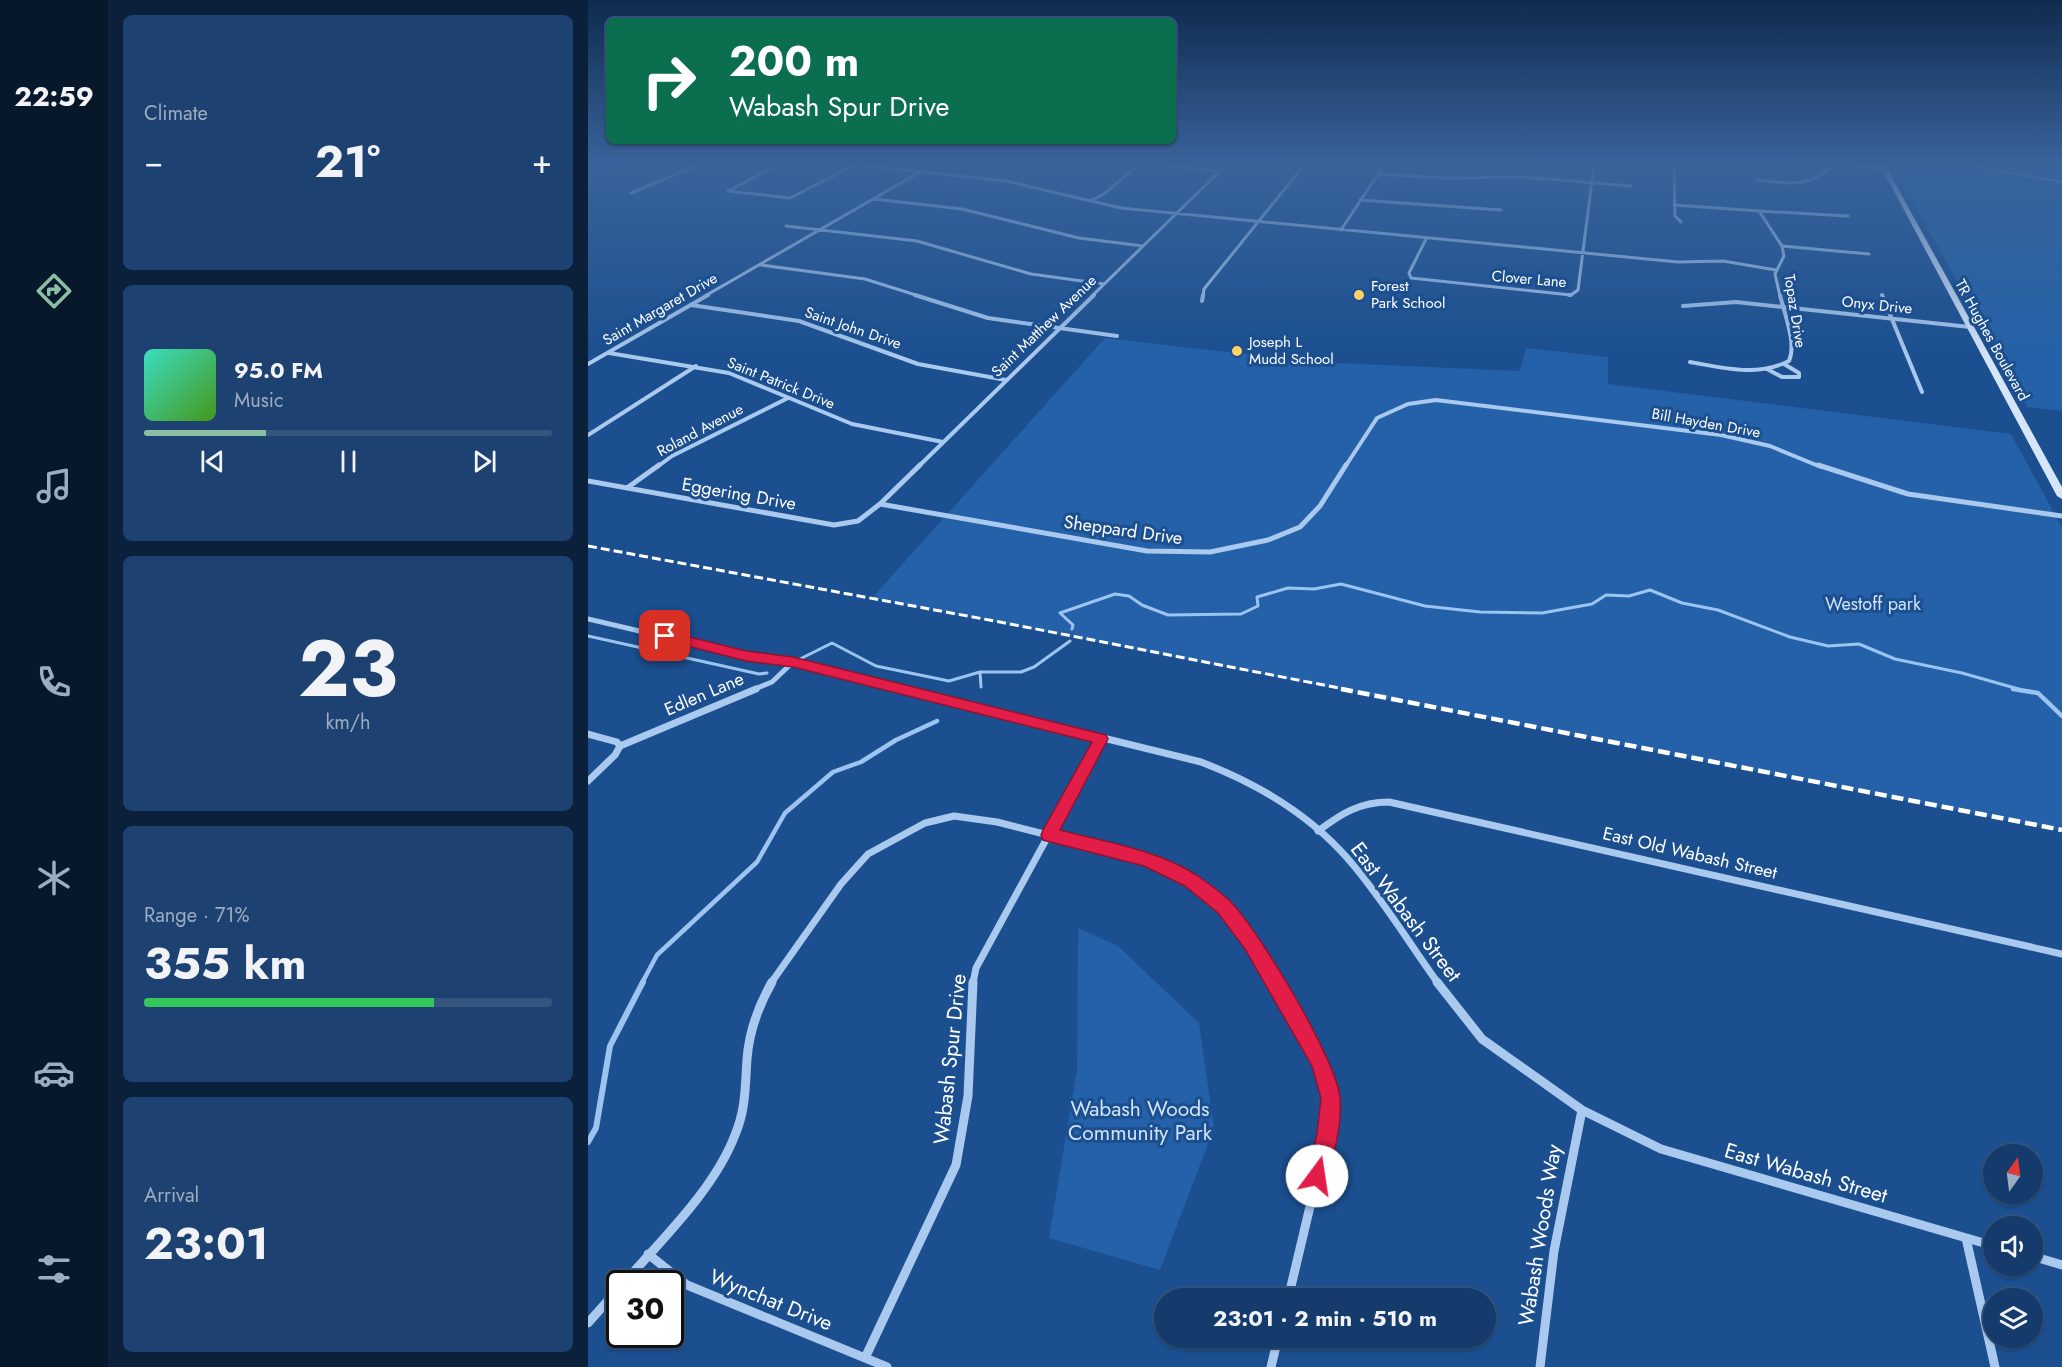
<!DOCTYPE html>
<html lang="en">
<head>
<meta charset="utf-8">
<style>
	body { margin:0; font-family:Jost,sans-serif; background:#1d4271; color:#f1f3f6; height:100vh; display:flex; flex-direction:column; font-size:22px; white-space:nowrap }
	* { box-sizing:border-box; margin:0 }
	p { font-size:20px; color:#9dadc1 }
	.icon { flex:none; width:33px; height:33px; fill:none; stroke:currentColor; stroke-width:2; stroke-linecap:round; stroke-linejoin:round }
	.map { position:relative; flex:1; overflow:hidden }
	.details { display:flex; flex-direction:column; gap:15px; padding:15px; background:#0b203b; width:480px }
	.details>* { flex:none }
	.hud { position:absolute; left:18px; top:18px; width:570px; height:126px; border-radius:9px; box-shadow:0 2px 4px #0004,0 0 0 2px #33557e; background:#0b6e4f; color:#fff; overflow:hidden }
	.needle { width:39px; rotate:14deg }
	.fabs { position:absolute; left:1395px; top:1144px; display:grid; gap:12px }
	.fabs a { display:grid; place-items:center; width:60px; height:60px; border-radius:50%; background:#143b6b; box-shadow:0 2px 4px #0004,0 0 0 2px #33557e; font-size:30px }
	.speed { position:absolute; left:18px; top:1270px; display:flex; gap:12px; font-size:30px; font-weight:700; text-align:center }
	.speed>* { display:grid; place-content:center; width:78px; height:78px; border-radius:50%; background:#143b6b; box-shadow:0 2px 4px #0004,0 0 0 2px #33557e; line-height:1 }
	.speed .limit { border:3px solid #111; border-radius:9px; background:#fff; color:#111 }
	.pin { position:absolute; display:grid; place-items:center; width:51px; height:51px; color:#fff; margin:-26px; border-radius:12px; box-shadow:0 3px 9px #0006 }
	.me { position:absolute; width:66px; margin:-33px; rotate:14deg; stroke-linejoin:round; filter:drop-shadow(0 0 4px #0008) }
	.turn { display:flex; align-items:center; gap:21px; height:126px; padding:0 24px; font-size:27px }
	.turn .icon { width:78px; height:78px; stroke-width:2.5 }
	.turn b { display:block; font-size:42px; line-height:51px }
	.big { font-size:45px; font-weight:700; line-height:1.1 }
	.details .widget { flex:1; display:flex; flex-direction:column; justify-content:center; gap:9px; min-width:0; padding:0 21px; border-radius:9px; background:#1d4271 }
	.details .dial { align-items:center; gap:0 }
	.dial b { font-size:78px; line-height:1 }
	.song { display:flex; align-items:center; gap:18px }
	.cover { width:72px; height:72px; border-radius:9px; background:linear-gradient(135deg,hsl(170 70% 55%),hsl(100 70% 35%)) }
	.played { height:6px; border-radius:3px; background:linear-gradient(90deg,#8abfa5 30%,#33557e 30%) }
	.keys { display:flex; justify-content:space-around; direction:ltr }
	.heat { display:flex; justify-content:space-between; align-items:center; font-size:33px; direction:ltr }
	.charge { height:9px; border-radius:4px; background:linear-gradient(90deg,#34c759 71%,#33557e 0) }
	.trip { position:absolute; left:566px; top:1288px; width:342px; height:60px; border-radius:30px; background:#143b6b; box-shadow:0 2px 4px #0004,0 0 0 2px #33557e; font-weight:700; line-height:60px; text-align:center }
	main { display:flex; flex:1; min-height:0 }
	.dock { display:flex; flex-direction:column; width:108px; justify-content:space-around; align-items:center; background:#08182b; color:#9dadc1 }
	.dock .icon { width:42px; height:42px }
	.dock .current { color:#8abfa5 }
	.dock b { font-size:27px; color:#f1f3f6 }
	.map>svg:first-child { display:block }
	.green { fill:#2461a8 }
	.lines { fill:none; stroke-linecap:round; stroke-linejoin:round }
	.stream-far3 { stroke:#9cc4f0; stroke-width:2 }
	.stream-far2 { stroke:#9cc4f0; stroke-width:3 }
	.stream-far1 { stroke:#9cc4f0; stroke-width:4.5 }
	.stream { stroke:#9cc4f0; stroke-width:6 }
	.street-far4 { stroke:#a9c9ee; stroke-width:3 }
	.street-far3 { stroke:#a9c9ee; stroke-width:4 }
	.street-far2 { stroke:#a9c9ee; stroke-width:5 }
	.street-far1 { stroke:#a9c9ee; stroke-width:7 }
	.street { stroke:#a9c9ee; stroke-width:9 }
	.secondary { fill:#d6e6fa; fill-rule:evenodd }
	.rail-far1 { stroke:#fff; stroke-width:3; stroke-dasharray:9 4; stroke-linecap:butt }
	.rail { stroke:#fff; stroke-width:4.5; stroke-dasharray:12 5; stroke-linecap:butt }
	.route { fill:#e11d48; stroke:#92132f; stroke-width:1.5 }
	.poi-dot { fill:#ffd166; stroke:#1b4f8f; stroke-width:2 }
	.labels { text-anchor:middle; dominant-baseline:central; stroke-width:6; stroke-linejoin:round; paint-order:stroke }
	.far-street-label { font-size:15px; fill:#fff; stroke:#1b4f8f }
	.far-poi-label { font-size:15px; fill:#fff; stroke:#1b4f8f; text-anchor:start }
	.street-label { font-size:18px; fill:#fff; stroke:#1b4f8f }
	.park-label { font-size:18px; fill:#cfe3fa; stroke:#1b4f8f }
	.near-street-label { font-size:21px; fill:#fff; stroke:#1b4f8f }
	.near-park-label { font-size:21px; fill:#cfe3fa; stroke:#1b4f8f }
</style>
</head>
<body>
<main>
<nav class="dock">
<b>22:59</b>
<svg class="icon current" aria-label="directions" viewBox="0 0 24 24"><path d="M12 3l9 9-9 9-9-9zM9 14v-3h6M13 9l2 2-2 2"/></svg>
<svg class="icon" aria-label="music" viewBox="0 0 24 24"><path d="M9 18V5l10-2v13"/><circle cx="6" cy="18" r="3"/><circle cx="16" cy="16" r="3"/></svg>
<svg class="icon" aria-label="phone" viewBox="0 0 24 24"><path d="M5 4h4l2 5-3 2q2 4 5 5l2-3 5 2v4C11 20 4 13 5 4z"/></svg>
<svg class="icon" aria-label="climate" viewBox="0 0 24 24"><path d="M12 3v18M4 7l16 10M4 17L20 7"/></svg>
<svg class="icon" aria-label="car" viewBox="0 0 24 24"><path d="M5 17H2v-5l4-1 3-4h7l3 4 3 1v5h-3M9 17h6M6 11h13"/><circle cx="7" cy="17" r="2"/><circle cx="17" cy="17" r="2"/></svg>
<svg class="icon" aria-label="filters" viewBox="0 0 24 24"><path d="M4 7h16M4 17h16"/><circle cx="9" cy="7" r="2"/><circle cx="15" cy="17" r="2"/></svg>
</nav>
<section class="details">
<div class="widget"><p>Climate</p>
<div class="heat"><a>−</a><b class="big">21°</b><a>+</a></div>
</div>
<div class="widget">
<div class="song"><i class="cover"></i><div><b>95.0 FM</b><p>Music</p></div></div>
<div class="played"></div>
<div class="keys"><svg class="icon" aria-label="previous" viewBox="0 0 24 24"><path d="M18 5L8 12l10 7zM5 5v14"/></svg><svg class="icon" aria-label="pause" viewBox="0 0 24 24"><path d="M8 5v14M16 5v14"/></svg><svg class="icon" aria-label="next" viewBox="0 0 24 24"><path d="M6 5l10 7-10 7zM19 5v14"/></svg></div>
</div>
<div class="widget dial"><b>23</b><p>km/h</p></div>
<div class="widget"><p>Range · 71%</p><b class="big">355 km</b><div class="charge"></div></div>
<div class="widget"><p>Arrival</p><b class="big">23:01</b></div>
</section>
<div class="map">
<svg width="1474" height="1367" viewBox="0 0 1474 1367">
	<rect width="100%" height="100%" fill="#1b4f8f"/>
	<!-- green -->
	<path class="green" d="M1307,165h167v246l-35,-4 -132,-238z
		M517,338l208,24 207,9 6,-23 82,9v27l403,50 51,93v304l-1190,-233z
		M490,928l40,18 81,77 15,105 -54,142 -111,-32 28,-169z"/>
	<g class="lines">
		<!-- stream-far3 -->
		<path class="stream-far3" d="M1378,165l96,17"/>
		<!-- stream-far2 -->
		<path class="stream-far2" d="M484,629l1,-4 -13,-12 55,-19 14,2 13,9 26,10 73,-1 17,-8 -1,-9 31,-9 26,1 27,-5 84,22 55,6 62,1 50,-9 14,-9 23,1 21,-6 32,13 36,7 72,27 38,9 31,-2 36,15 67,14 60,17
			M0,636l171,38 8,-1
			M206,662l38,-19 44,23 73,15 31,-9h41l13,-5 36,-26
			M392,672l1,15"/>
		<!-- stream-far1 -->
		<path class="stream-far1" d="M1425,689l25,4 24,23
			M54,983l15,-28 100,-93 28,-49 48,-41 28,-10 35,-22 41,-19"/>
		<!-- stream -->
		<path class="stream" d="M0,1142l8,-14 14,-82 33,-64"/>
		<!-- street-far4 -->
		<path class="street-far4" d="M190,165l-50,26 62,7 65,-33
			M269,165l149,16 115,27 557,54 45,-1 53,9
			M570,165l62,6
			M1086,165l1,51 6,6
			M1262,165l33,4
			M791,174l65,4 81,-1 106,9
			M1168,180c30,3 55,9 77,-15
			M43,193l67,-28
			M286,199l88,10 117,29 64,8
			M772,200l141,10
			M502,201l14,-7 34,-29
			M1086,205l85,6 23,35 2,10 -9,18 5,22
			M1171,211l89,5
			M198,226l131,15 114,33 73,10
			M753,230l43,-65
			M838,239l-17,34 2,5 160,17 7,-5 16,-125
			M1194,246l87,8
			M173,265l104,14 54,17
			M117,296l227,-131
			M504,296l134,-131
			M615,296l1,-7 100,-124"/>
		<!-- street-far3 -->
		<path class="street-far3" d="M327,295l73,23 129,18
			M981,295h2
			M1294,295l40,97
			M614,301l1,-6
			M103,305l108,16 119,43 88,16
			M1095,306l53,-4 234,25
			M21,353l120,20 123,51 91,18
			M1102,362c34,6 67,15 99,-1 8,-18 -5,-48 -9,-66
			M0,364l120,-69
			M1179,369l15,8h17v-4l-15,-9
			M0,435l108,-69
			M69,467l15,-11 116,-58
			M330,467l176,-172
			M757,467l32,-49 31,-14 28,-4 285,35 49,11 51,21"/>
		<!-- street-far2 -->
		<path class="street-far2" d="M1230,465l90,29 154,22
			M0,481l246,44 24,-4 22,-17 40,-39
			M39,488l32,-23
			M292,504l267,47 63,1 58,-12 32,-13 20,-21 26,-41
			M0,619l158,37 47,6 116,28
			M164,690l20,-8 21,-20"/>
		<!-- street-far1 -->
		<path class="street-far1" d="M315,689l298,73c55,21 109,53 148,98 33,38 60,83 89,123
			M0,734l29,8 3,4
			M32,746l136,-57
			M0,781l27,-26 5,-9
			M730,831c23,-17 41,-29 71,-29l673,152
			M183,983l70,-99 27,-30 57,-31 29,-7 43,6 150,38 44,20 33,28 27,35 24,40
			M385,983l3,-15 125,-229"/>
		<!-- street -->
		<path class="street" d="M686,982l47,81 9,35 -3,37 -39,164
			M849,982l45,57 100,71 79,39 333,97
			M1378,1238l29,129
			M60,1254l39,31 200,82
			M1444,1256l30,9
			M35,1284c38,-44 91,-94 112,-149 11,-26 10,-48 12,-76 2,-27 12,-54 25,-77
			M0,1323l32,-36
			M277,1358l91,-193 12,-69 5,-114
			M683,1367l7,-29
			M952,1367l14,-116 28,-141"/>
		<!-- secondary -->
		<path class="secondary" d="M1292,165h5l177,322v12l-5,-3z"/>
		<!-- rail-far1 -->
		<path class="rail-far1" d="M0,546l412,76 349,68"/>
		<!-- rail -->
		<path class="rail" d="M753,689l721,141"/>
	</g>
	<!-- sky -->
	<linearGradient id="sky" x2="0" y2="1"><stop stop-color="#0f2b4f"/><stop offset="0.46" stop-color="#39639b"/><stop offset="1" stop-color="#39639b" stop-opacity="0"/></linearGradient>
	<rect width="1474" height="357" fill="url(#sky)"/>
	<!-- route -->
	<path class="route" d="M77,631l81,20 47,6 313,78 2,4 -48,91c45,12 97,19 138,46 10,7 22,16 32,25 28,28 107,159 110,197 2,26 -6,61 -16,85l-7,3 -7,-3 -3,-7 10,-42 4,-36 -9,-32 -67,-117 -27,-36 -33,-27 -41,-20 -101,-26 -2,-5 2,-5 49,-88 -299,-75 -47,-6 -85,-22 -2,-3z"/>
	<!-- markers -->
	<g class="poi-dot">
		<circle cx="771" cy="295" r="6"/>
		<circle cx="649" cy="351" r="6"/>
	</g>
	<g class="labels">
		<!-- far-street labels -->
		<g class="far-street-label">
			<text transform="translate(941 279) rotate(5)">Clover Lane</text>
			<text transform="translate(1289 305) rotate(6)">Onyx Drive</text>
			<text transform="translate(72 309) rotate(-30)">Saint Margaret Drive</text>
			<text transform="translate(1207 311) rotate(81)">Topaz Drive</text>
			<text transform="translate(456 326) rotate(-44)">Saint Matthew Avenue</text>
			<text transform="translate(265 328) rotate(19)">Saint John Drive</text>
			<text transform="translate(1404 340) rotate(61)">TR Hughes Boulevard</text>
			<text transform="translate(193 383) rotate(22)">Saint Patrick Drive</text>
			<text transform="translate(1118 423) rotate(10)">Bill Hayden Drive</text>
			<text transform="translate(112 430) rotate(-28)">Roland Avenue</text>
		</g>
		<!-- far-poi labels -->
		<g class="far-poi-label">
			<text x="783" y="286">Forest<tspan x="783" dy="17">Park School</tspan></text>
			<text x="661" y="342">Joseph L<tspan x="661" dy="17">Mudd School</tspan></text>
		</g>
		<!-- street labels -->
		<g class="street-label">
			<text transform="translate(151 494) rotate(10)">Eggering Drive</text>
			<text transform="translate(535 530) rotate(8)">Sheppard Drive</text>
			<text transform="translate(116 694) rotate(-23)">Edlen Lane</text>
			<text transform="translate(1102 853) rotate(13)">East Old Wabash Street</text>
		</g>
		<!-- park labels -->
		<g class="park-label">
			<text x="1285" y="604">Westoff park</text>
		</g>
		<!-- near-street labels -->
		<g class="near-street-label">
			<text transform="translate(818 912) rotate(53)">East Wabash Street</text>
			<text transform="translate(362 1059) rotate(-84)">Wabash Spur Drive</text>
			<text transform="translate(1218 1173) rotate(16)">East Wabash Street</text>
			<text transform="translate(952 1235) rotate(-81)">Wabash Woods Way</text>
			<text transform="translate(183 1300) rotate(22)">Wynchat Drive</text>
		</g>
		<!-- near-park labels -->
		<g class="near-park-label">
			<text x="552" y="1109">Wabash Woods<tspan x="552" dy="24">Community Park</tspan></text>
		</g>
	</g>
</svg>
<div class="fabs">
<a><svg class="needle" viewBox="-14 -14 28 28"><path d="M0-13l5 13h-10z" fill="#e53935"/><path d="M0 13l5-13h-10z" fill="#9dadc1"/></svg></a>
<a><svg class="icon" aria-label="sound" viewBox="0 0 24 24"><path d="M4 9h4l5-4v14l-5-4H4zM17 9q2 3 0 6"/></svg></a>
<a><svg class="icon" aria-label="layers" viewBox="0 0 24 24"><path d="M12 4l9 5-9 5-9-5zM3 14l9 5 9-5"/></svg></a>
</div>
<div class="speed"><div class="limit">30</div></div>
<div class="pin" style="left:77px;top:636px;background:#d93025"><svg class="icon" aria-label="arrive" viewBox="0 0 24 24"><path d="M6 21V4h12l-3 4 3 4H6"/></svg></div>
<svg class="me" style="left:729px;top:1176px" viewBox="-20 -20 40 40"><circle r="19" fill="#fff"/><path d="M0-13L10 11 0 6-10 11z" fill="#e11d48"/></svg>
<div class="trip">23:01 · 2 min · 510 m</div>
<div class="hud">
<div class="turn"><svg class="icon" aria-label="right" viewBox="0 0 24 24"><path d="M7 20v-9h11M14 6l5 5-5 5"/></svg><div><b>200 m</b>Wabash Spur Drive</div></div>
</div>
</div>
</main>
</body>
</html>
